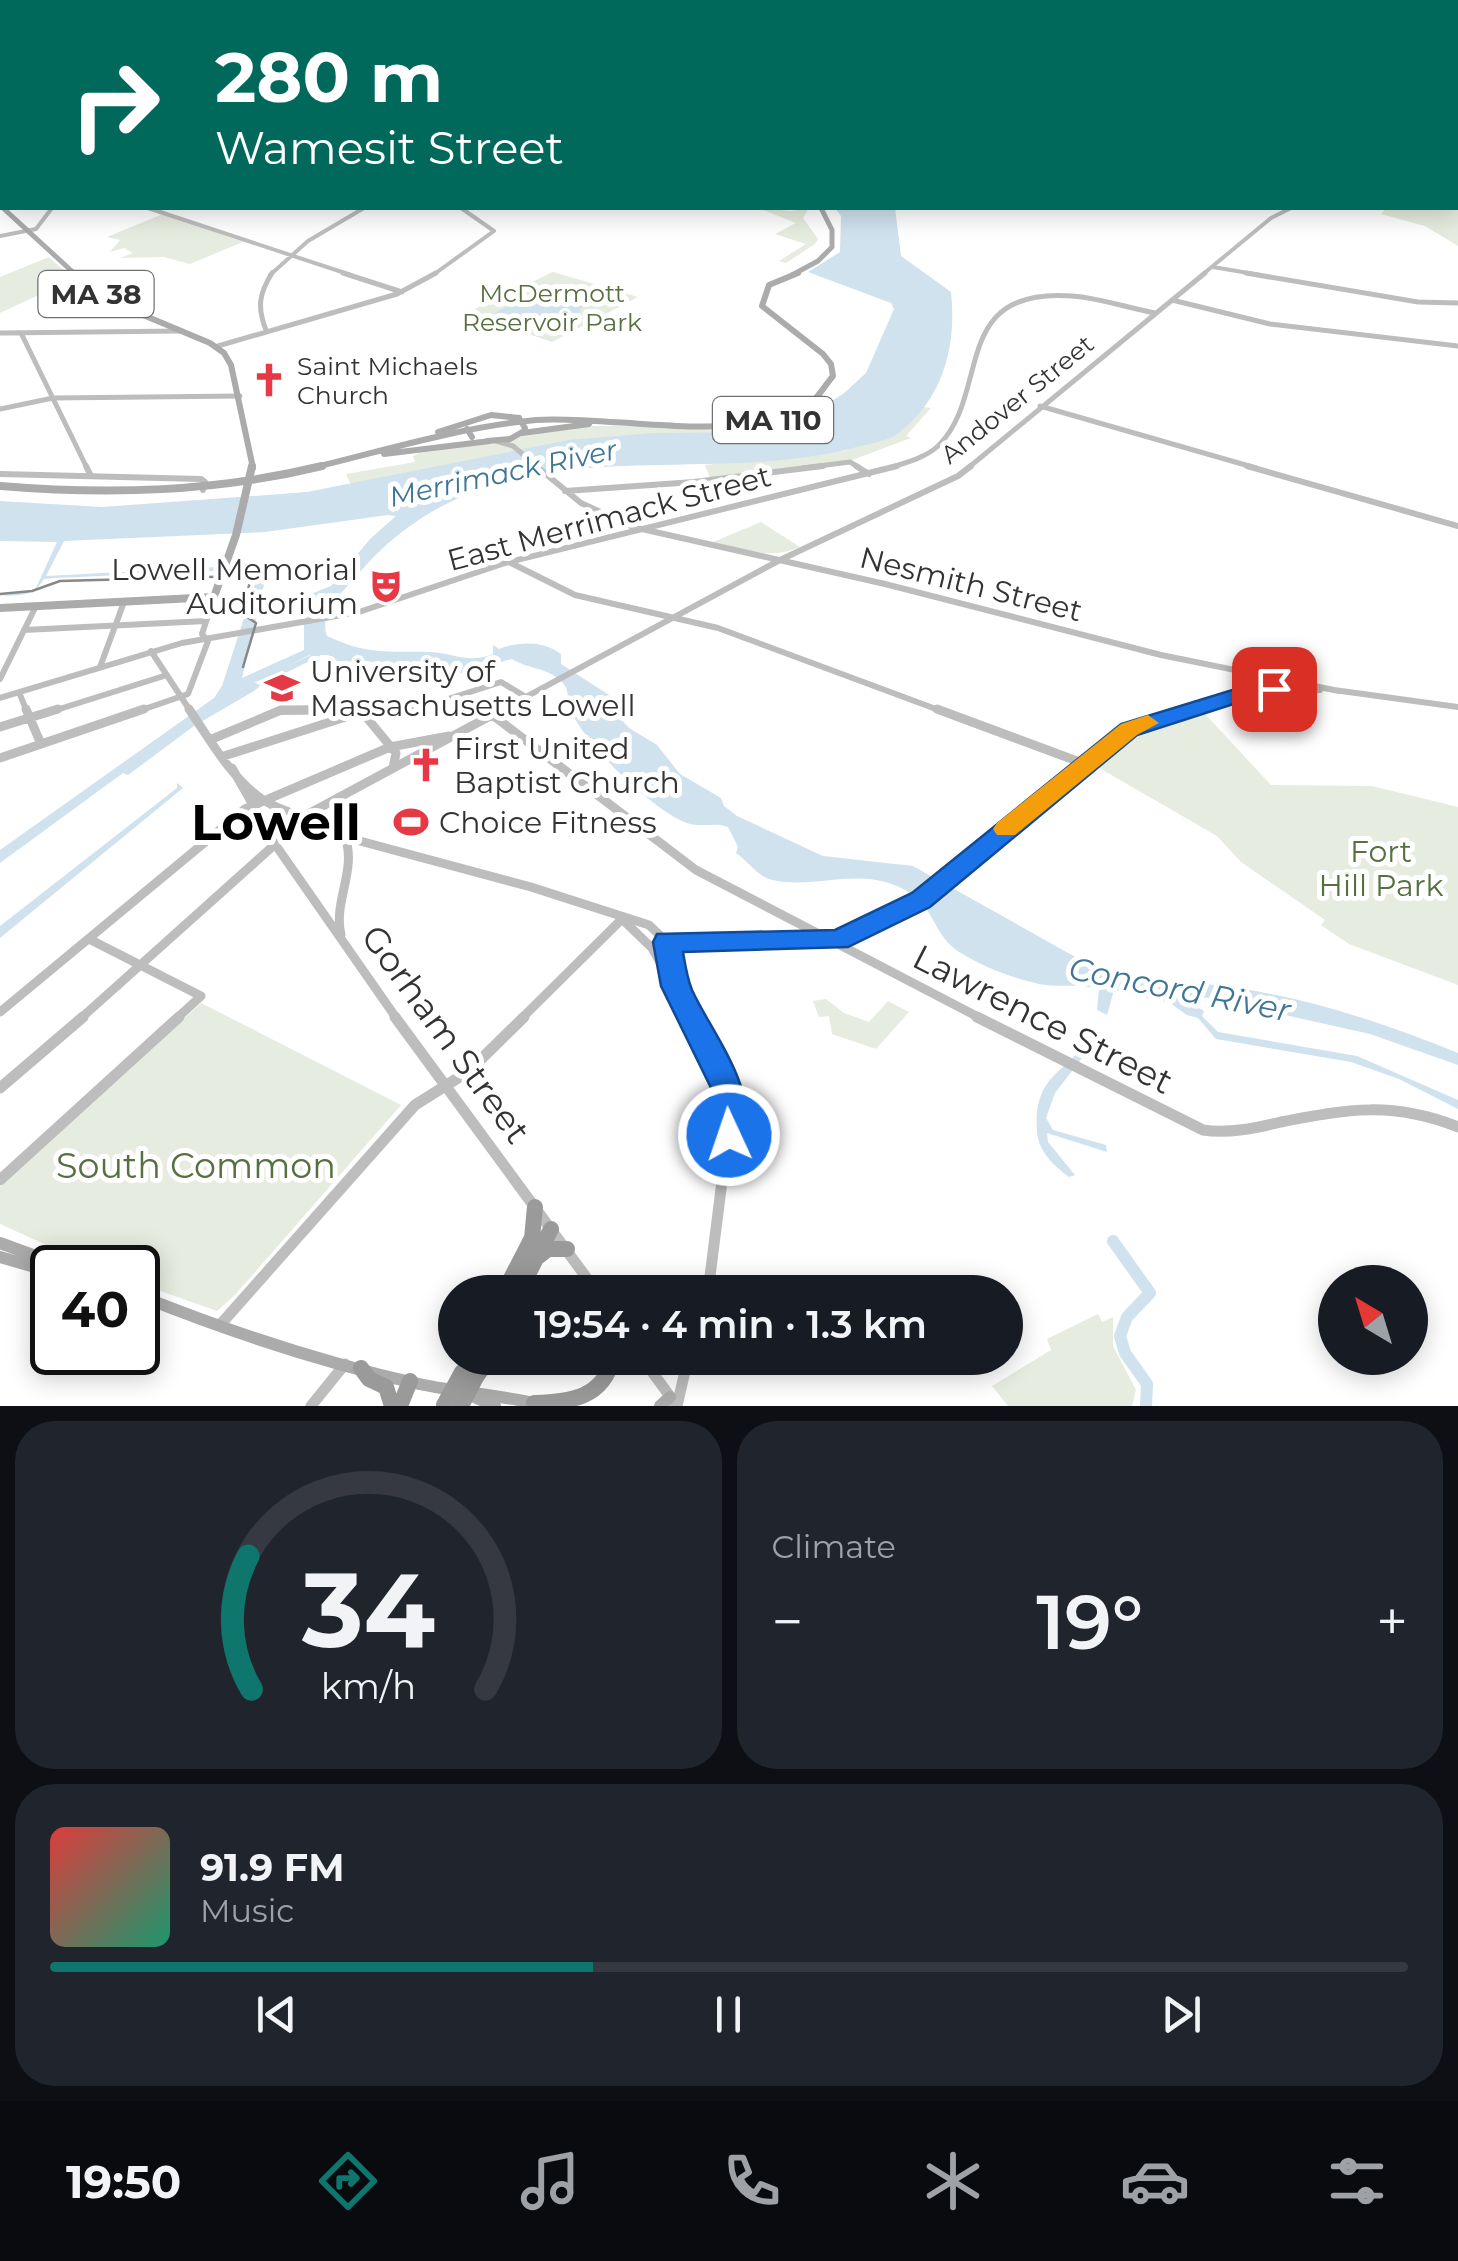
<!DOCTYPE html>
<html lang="en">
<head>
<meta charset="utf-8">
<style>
	body { margin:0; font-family:Montserrat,sans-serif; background:#20242c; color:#f1f3f6; height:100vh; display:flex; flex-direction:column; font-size:38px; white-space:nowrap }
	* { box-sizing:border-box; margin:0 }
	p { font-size:32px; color:#9ea1a6 }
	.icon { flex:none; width:55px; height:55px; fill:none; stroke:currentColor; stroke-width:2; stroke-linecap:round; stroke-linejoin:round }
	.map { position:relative; height:1406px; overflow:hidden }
	.drawer { display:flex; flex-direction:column; gap:15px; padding:15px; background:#0d0f14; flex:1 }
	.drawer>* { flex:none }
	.banner { position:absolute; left:0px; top:0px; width:1460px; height:210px; box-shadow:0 5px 25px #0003; background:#00695c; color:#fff; overflow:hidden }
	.needle { width:65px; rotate:322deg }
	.fabs { position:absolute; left:1318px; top:1265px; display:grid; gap:20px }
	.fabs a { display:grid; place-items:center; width:110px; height:110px; border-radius:50%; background:#171b24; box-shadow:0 5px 25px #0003; font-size:50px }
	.speed { position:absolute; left:30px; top:1245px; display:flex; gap:20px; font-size:50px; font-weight:700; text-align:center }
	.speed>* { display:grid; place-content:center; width:130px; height:130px; border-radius:50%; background:#171b24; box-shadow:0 5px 25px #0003; line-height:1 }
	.speed .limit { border:5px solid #111; border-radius:15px; background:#fff; color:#111 }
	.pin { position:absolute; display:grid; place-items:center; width:85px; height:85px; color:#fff; margin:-42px; border-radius:20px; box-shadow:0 5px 15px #0006 }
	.me { position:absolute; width:110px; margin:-55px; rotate:357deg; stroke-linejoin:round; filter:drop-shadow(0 0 8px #0008) }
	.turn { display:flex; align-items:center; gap:35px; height:210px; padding:0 50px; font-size:45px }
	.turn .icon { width:130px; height:130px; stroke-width:2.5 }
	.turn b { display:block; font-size:70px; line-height:85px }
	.big { font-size:75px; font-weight:600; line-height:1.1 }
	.drawer .widget { flex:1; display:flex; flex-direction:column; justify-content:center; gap:15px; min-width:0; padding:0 35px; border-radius:40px; background:#20242c }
	.drawer .dial { align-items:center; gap:0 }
	.dial svg { height:260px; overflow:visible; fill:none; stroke:#363941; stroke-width:7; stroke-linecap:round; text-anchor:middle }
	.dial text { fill:#f1f3f6; stroke:none }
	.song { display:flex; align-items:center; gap:30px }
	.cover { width:120px; height:120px; border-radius:15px; background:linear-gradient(135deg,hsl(0 70% 55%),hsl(160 70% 35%)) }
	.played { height:10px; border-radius:5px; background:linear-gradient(90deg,#0f766e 40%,#363941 40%) }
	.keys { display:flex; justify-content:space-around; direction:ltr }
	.heat { display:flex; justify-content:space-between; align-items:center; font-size:55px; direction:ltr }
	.drawer .tiles { flex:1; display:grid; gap:15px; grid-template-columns:1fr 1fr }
	.widget:last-child { grid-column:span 2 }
	.trip { position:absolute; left:438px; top:1275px; width:585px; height:100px; border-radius:50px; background:#171b24; box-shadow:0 5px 25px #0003; font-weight:600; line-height:100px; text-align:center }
	.tab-bar { display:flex; height:160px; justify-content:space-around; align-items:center; background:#090b0e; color:#9ea1a6 }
	.tab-bar .icon { width:70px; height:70px }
	.tab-bar .active { color:#0f766e }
	.tab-bar b { font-size:45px; color:#f1f3f6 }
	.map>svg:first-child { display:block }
	.green { fill:#e6ecdf }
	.water { fill:#cfe2ee; fill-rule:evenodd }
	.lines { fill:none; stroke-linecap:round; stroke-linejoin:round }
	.stream { stroke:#cfe2ee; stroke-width:2.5 }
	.canal { stroke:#cfe2ee; stroke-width:5 }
	.river { stroke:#cfe2ee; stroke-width:12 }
	.secondary-far4 { stroke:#bdbdbd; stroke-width:4 }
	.secondary-far3 { stroke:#bdbdbd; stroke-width:5 }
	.secondary-far2 { stroke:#bdbdbd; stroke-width:6 }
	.secondary-far1 { stroke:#bdbdbd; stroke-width:9 }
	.secondary { stroke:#bdbdbd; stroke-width:11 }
	.primary-far3 { stroke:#ababab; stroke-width:5 }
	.primary-far2 { stroke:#ababab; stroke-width:6 }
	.primary-far1 { stroke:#ababab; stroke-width:8 }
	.primary { stroke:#ababab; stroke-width:12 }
	.highway { stroke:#9a9a9a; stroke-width:16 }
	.tram { stroke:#888; stroke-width:2.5 }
	.primary-bridge { stroke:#ababab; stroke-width:6 }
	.highway-bridge { stroke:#9a9a9a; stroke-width:16 }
	.route { fill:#1a73e8; stroke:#114b97; stroke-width:2.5 }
	.slow { fill:#f59e0b }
	.labels { text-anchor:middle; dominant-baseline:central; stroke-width:10; stroke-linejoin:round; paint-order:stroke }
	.far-park-label { font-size:25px; fill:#56703f; stroke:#fff }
	.far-poi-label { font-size:25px; fill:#333; stroke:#fff; text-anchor:start }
	.far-street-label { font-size:25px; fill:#333; stroke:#fff }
	.shield { fill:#fff; stroke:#707070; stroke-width:2.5 }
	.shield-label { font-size:28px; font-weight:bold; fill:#333 }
	.far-water-label { font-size:28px; font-style:italic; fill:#3f7597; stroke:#fff }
	.street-label { font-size:30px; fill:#333; stroke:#fff }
	.poi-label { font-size:30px; fill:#333; stroke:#fff; text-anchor:start }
	.park-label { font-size:30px; fill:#56703f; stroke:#fff }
	.water-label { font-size:32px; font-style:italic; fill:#3f7597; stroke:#fff }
	.near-street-label { font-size:35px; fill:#333; stroke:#fff }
	.near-park-label { font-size:35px; fill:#56703f; stroke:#fff }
	.town-label { font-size:50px; font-weight:bold; fill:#000; stroke:#fff }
</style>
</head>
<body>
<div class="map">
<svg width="1458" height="1406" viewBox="0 0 1458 1406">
	<rect width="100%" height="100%" fill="#fff"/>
	<!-- green -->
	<path class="green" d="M1458,192v54l-33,-20 -44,-12 4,-5 -10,-1h83z
		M758,208l33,3 18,-3 -6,10 15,21 -3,5 -29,19 -7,-2 27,-17 -31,-10 21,-11z
		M163,214l80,28 -53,22 -26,-7 -44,1 13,-5 -9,-5 -14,4 10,-12 -13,-3z
		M49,257l24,22 -73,34v-36z
		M553,272l85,25 -86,45 -86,-29z
		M922,407l9,1 -25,28 5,2 -59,22 -142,18 -5,-13 138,-14 52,-16z
		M778,425l5,4 -431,58 -6,-13 69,-12 -2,-6 6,-3 99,-15 8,-5 63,-7z
		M761,522l39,25c-31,13 -55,3 -87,-5z
		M1198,712l7,2 66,71 101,1 86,21v178l-109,-41 -28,-19 4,-5 -84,-58 -24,-26 -123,-71 44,-34z
		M826,999l18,14 25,9 19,-21 21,11 -33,37 -44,-15 -3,-18 -10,1 -6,-16z
		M201,1003l200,102 -166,190 -18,16 -79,-28v-15l-43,-1 -95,-43v-37z
		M1098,1314l4,8 11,-5v29l23,44 -4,16h-124l-16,-20 59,-36 -4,-11z"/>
	<!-- water -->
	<path class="water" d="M835,208h60l6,48 50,36c6,54 -8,108 -54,142 -10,7 -24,9 -36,12 -108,30 -224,9 -333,30 -66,13 -125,45 -168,96 -15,18 -42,39 -33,64 40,19 61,15 103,16 23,1 39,12 63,2v-9l6,4c20,-8 45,-8 62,5v10l48,31 1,12 19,21 28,17 23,29 41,24 3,8 13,10 86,40 90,10 173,97c23,3 44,15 67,18 17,2 36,1 53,3 87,9 172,36 252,69v12l-88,-31 -161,-36 -34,-3 29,16 -2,5 16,16 139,24 101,44v9l-59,-30 -48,-17 -135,-23 -18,-21 -11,-3 -17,-12 -56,-13 -7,25 -10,-5 2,-21c-21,-6 -40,-1 -60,-5 -29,-7 -54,-16 -78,-31 -32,-19 -23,-52 -67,-68 -42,-16 -80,4 -121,-5 -14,-2 -25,-19 -37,-27l2,-6 -10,-20c-12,-5 -25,0 -38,-3 -33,-9 -110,-83 -120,-117 -3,-10 0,-18 -10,-27 -15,-13 -32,-11 -48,-21l-59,16 -15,-10 -24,4 -47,-8 -28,1 -11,-7h-19l-53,29 3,3 -5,4 -60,35 -66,49 -5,-2 -123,90v-13l214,-152 8,-12 33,-102 -6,-10 -14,-4 -180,8 -11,1c-11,18 -23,16 -44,17l35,-6 22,-48 -57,-1v-40l102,6 205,-15 262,-52 85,-7 107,-1 29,-6 53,-32 23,-21 28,-64 -3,-6 -83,-31 32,-20 1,-36zM388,515l8,1 -26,23 -39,47 -20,8 -7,30v26l-62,28 23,-97 -7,-10 -21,-5 -191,10 18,-35 201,-9z
		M554,295l30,9 -9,15 -26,13 -55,-19 24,-12z
		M177,783l6,5 -183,150v-12l177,-138z
		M1088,1030l11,6 -44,57 -9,25 7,12 53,15 1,7 -60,-19 1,9 27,33 -6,2c-16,-12 -30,-25 -32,-45 -5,-67 43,-59 51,-102z"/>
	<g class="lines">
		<!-- stream -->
		<path class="stream" d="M480,2l7,-2
			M604,2l6,-2"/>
		<!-- canal -->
		<path class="canal" d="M252,687l66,-33"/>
		<!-- river -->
		<path class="river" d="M1113,1241l37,52 -23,24 -7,19 5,17 22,31 -1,22"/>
		<!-- secondary-far4 -->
		<path class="secondary-far4" d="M124,2l13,-2
			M937,2l4,-2
			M148,208l203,67
			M0,236l36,-7 16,-21
			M1213,267l47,8
			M270,275l38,-34 56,-33
			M433,275l61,-44 -33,-23
			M1202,275l69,-57 20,-10"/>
		<!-- secondary-far3 -->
		<path class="secondary-far3" d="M343,273l59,19
			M1246,273l172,29 40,1
			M1172,300l98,24 188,22
			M266,330c-9,-23 -7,-36 6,-57
			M0,333l182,-2
			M21,333l66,135
			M218,346l179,-52 39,-21
			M1040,406l216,62
			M0,409l53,-11 187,-2
			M496,441l17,5 26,22
			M803,468l47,-6 10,6
			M889,468c16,-5 36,-10 49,-22 54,-53 10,-159 134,-150 28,2 56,12 83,17
			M968,468l237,-195"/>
		<!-- secondary-far2 -->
		<path class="secondary-far2" d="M86,466l5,10
			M536,466l45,37 52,24 252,57 276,71 178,36
			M856,466l13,8
			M1247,466l211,60
			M0,474l201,5 4,3 -2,8
			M565,491l129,-9 129,-16
			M511,563l64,32 143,33 226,84
			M24,630l182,-9
			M151,651l40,61
			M100,667l24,-65
			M0,679l36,-73
			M1334,690l124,17
			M19,692l8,20
			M0,698l182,-55 177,-31 146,-49 392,-97
			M50,712l117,-37
			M136,712l52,-18 20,-53 -6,-7 12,-37
			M277,712l137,-2 87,-28 25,15
			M498,712l282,-152 178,-84 13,-10
			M1186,712l61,-20 73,-2"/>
		<!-- secondary-far1 -->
		<path class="secondary-far1" d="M26,709l15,35
			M189,709c21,31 44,72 76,92 25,16 56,16 80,36l186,50 118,38 18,17 9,43
			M937,709l148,55
			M362,712l34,41 -3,15
			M491,714l205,156 286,149
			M0,727l58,-18
			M212,739l69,-29 136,-1
			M224,756l134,-43
			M0,758l144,-49
			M232,768l45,79 120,172
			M622,919l30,29 40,71
			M341,935c-8,-34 16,-64 4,-98
			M89,939l112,57 -25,23
			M652,948l15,-6 171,-2 83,-40 208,-170 65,-21
			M0,1012l245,-203 145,-62 59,-11
			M80,1019l230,-206 193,-104
			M521,1019l101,-100"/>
		<!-- secondary -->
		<path class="secondary" d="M395,1017l202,275
			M691,1017l41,85 -24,190
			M977,1017l226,113c26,4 52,-2 78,-8 67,-13 111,-21 177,5
			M0,1088l83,-71
			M0,1180l179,-163
			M220,1325l195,-220 54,-34 55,-54
			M642,1358l35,48
			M311,1406l34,-42
			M677,1406l11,-48"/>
		<!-- primary-far3 -->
		<path class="primary-far3" d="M3,208l73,67
			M792,275l26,-14 14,-14v-17l-11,-22"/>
		<!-- primary-far2 -->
		<path class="primary-far2" d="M73,273l27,24 110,46 14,10 7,12 22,103
			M438,432l53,-17 28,3
			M522,433l67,-9
			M487,441l23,-2 14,-8
			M384,454l106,-13
			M312,468c74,-18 148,-41 224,-48 72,-6 221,29 278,-20 7,-7 13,-17 19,-24l-2,-12 -8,-10 -61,-48 7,-21 29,-12"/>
		<!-- primary-far1 -->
		<path class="primary-far1" d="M0,486c110,9 215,6 322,-20
			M0,608l214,-11 22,-62 16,-69"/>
		<!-- primary -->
		<path class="primary" d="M0,1243l68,25
			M0,1257l52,15
			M138,1295c92,37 185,68 281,89 38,8 77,11 115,19
			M472,1396l23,10
			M660,1406l10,-9"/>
		<!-- highway -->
		<path class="highway" d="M539,1256l9,-7h19
			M504,1292l28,-54 3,-31
			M519,1292l32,-63
			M361,1368l8,11 17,8 6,19
			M476,1377l14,-19
			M534,1403c37,-1 69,-5 79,-45
			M400,1406l10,-25"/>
		<!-- tram -->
		<path class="tram" d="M0,594l32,-3 28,-10 185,-5 5,6 -9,31 15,10 -13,44"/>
		<!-- primary-bridge -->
		<path class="primary-bridge" d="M519,418l6,10
			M467,429l5,8"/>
		<!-- highway-bridge -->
		<path class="highway-bridge" d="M444,1405l18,-33
			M461,1406l15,-29"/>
	</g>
	<!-- route -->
	<path class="route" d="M1274,682l8,2 3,5 -3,5 -33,5 -112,36 -207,172 -82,40 -165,5c2,12 4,26 9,38 20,44 72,105 48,155l-11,3 -11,-3 -5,-10 1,-41 -53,-108 -8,-44 4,-8 178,-4 77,-37 209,-169 118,-36z"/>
	<!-- slow -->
	<path class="slow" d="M1148,715l11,8 -22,12 -122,100h-18l-4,-6 4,-6 124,-99z"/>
	<!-- icons -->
	<defs>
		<g id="church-bare" transform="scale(2.7)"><path d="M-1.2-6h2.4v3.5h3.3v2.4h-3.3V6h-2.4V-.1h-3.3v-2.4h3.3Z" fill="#e63946" stroke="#fff" stroke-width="2.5" paint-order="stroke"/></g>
		<g id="theatre-bare" transform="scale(2.7)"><path d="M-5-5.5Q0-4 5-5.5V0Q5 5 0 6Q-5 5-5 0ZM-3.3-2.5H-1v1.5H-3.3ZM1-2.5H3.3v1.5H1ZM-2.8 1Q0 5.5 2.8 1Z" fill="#e63946" stroke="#fff" stroke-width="2.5" paint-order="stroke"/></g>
		<g id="university-bare" transform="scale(2.7)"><path d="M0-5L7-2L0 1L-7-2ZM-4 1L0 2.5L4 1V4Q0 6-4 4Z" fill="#e63946" stroke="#fff" stroke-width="2.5" paint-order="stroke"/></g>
		<g id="stadium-bare" transform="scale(2.7)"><path d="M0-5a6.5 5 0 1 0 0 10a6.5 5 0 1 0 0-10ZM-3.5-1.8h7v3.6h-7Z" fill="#e63946" stroke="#fff" stroke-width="2.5" paint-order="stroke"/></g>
	</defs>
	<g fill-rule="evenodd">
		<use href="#church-bare" x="269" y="380"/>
		<use href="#theatre-bare" x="386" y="586"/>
		<use href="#university-bare" x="282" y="688"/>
		<use href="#church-bare" x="426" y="765"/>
		<use href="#stadium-bare" x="411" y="822"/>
	</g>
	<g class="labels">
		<!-- far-park labels -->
		<g class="far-park-label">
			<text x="552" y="293">McDermott<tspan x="552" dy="29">Reservoir Park</tspan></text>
		</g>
		<!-- far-poi labels -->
		<g class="far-poi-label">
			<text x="297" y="366">Saint Michaels<tspan x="297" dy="29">Church</tspan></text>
		</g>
		<!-- far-street labels -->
		<g class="far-street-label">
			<text transform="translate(1017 399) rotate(-39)">Andover Street</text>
		</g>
		<!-- shield labels -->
		<g class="shield">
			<rect x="38.5" y="271" width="115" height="46" rx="8"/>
			<rect x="713" y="397" width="120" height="46" rx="8"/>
		</g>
		<g class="shield-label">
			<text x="96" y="294">MA 38</text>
			<text x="773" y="420">MA 110</text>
		</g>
		<!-- far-water labels -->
		<g class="far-water-label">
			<text transform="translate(503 473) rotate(-12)">Merrimack River</text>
		</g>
		<!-- street labels -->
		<g class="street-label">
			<text transform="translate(609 518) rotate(-15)">East Merrimack Street</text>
			<text transform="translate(971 584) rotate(14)">Nesmith Street</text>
		</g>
		<!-- poi labels -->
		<g class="poi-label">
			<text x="358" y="569" text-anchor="end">Lowell Memorial<tspan x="358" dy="34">Auditorium</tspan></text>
			<text x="310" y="671">University of<tspan x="310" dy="34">Massachusetts Lowell</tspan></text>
			<text x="454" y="748">First United<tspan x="454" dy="34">Baptist Church</tspan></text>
			<text x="439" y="822">Choice Fitness</text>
		</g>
		<!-- park labels -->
		<g class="park-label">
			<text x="1381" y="851">Fort<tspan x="1381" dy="34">Hill Park</tspan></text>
		</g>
		<!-- water labels -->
		<g class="water-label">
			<text transform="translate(1180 989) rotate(11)">Concord River</text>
		</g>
		<!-- near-street labels -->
		<g class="near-street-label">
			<text transform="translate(1043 1019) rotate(27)">Lawrence Street</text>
			<text transform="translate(446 1034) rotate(54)">Gorham Street</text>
		</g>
		<!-- near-park labels -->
		<g class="near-park-label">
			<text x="196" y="1165">South Common</text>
		</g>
		<!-- town labels -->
		<g class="town-label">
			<text x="276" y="822">Lowell</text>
		</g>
	</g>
</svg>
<div class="fabs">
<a><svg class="needle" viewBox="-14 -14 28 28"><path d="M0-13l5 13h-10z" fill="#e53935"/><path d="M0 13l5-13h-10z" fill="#9ea1a6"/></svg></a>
</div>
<div class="speed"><div class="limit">40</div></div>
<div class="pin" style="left:1274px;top:689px;background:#d93025"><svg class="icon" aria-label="arrive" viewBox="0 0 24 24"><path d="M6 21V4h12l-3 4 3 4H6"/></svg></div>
<svg class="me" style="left:729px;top:1135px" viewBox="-20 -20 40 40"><circle r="17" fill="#1a73e8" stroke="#fff" stroke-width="3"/><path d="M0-11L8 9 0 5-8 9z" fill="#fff"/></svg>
<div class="trip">19:54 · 4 min · 1.3 km</div>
<div class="banner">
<div class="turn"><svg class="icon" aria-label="right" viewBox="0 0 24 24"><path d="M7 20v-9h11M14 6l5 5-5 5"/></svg><div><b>280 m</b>Wamesit Street</div></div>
</div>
</div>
<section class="drawer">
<div class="tiles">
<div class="widget dial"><svg viewBox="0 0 100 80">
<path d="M14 69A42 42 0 1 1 86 69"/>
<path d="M14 69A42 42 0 0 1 13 28" stroke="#0f766e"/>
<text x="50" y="56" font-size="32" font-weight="700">34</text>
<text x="50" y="72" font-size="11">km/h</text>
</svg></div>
<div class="widget"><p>Climate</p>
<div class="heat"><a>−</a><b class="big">19°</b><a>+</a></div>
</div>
<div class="widget">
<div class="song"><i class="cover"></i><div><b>91.9 FM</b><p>Music</p></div></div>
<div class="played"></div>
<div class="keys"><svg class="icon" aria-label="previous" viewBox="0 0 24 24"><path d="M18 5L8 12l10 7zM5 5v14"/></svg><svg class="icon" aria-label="pause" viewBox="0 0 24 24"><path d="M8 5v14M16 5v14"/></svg><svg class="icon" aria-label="next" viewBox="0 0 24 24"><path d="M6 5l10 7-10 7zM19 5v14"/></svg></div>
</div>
</div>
</section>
<nav class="tab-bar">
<b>19:50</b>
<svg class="icon active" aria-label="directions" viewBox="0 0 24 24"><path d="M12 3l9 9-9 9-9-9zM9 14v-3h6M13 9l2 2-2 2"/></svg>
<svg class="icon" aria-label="music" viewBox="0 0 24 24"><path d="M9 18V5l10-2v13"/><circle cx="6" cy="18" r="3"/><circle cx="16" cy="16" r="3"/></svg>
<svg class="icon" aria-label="phone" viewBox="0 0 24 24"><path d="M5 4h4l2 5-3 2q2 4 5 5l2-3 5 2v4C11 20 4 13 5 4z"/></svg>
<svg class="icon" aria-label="climate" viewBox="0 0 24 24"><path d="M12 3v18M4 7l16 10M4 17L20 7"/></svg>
<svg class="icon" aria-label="car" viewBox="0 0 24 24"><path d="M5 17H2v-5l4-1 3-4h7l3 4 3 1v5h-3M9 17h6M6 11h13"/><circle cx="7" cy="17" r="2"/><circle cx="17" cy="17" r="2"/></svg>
<svg class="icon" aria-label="filters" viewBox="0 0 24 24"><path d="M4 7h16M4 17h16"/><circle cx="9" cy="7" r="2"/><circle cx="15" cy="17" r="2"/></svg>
</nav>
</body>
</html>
